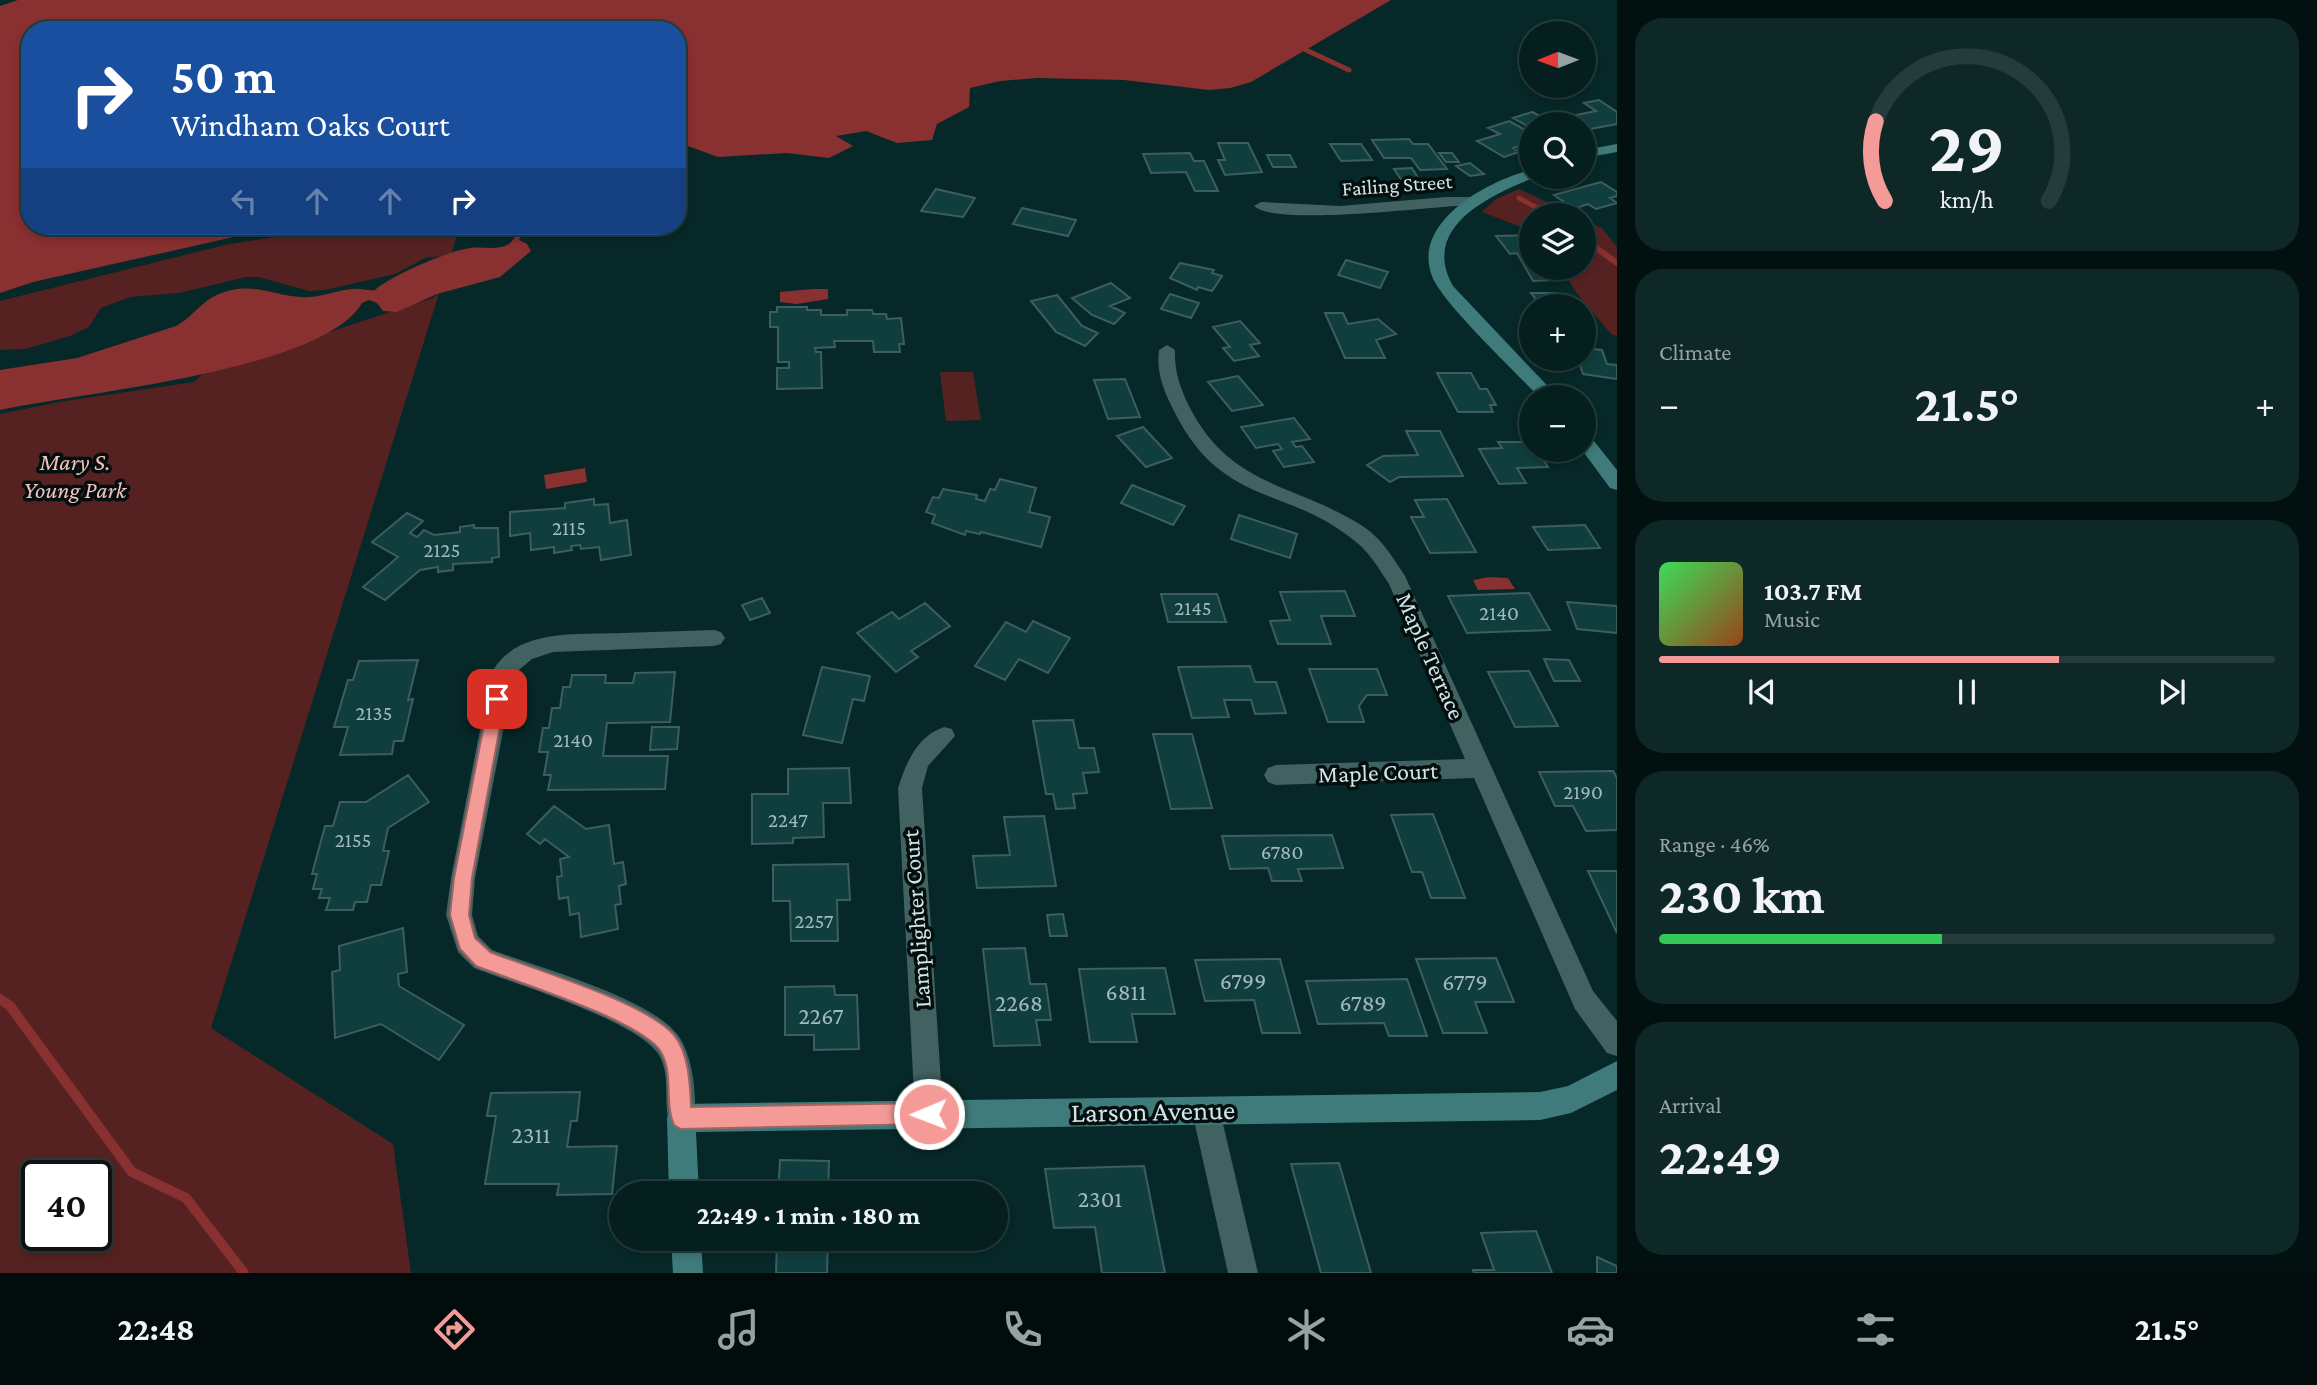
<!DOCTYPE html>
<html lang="en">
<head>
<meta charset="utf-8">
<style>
	body { margin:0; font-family:"Crimson Pro",serif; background:#0e2727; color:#f1f3f6; height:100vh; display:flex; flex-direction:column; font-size:26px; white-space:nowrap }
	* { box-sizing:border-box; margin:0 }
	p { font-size:23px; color:#97a2a4 }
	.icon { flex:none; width:38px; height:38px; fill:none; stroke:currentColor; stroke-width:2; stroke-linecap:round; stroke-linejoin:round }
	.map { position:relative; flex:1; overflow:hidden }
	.panel { display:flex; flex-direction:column; gap:18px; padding:18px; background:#031010; width:700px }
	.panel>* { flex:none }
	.banner { position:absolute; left:21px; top:21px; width:665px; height:214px; border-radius:28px; box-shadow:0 4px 10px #0003,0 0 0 2px #263c3c; background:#1a4fa0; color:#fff; overflow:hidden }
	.needle { width:46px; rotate:269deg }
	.tools { position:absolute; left:1519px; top:21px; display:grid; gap:14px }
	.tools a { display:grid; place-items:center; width:77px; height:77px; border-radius:50%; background:#051e1e; box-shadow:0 4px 10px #0003,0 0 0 2px #263c3c; font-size:35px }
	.speed { position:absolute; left:21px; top:1160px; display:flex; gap:14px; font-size:35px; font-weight:700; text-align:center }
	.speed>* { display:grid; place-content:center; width:91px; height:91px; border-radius:50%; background:#051e1e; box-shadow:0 4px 10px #0003,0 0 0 2px #263c3c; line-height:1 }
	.speed .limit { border:4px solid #111; border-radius:10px; background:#fff; color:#111 }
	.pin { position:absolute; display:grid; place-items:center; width:60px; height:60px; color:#fff; margin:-30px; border-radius:14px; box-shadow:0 4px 10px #0006 }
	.me { position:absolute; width:77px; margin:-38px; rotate:269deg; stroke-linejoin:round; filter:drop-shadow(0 0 5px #0008) }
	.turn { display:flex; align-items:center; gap:24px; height:147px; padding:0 35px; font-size:32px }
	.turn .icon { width:91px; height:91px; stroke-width:2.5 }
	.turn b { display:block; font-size:49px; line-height:60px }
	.lanes { display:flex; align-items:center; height:66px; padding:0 35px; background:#0003; justify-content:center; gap:35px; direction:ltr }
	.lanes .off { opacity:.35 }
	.big { font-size:52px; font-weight:700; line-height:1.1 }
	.panel .widget { flex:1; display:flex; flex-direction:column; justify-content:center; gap:10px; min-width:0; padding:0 24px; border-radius:28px; background:#0e2727 }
	.panel .dial { align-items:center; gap:0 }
	.dial svg { height:182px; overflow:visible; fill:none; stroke:#263c3c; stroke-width:7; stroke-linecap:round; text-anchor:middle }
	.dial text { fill:#f1f3f6; stroke:none }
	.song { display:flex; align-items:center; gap:21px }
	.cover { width:84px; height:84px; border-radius:10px; background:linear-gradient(135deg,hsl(130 70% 55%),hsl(20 70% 35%)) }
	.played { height:7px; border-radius:4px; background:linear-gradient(90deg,#f59b97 65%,#263c3c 65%) }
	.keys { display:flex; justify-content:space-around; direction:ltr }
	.heat { display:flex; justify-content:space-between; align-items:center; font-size:38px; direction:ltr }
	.charge { height:10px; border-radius:5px; background:linear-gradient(90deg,#34c759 46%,#263c3c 0) }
	.trip { position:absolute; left:609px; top:1181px; width:399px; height:70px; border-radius:35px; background:#051e1e; box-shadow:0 4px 10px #0003,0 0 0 2px #263c3c; font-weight:700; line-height:70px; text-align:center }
	.tabs { display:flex; height:112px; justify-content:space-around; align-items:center; background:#020c0c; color:#97a2a4 }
	.tabs .icon { width:49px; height:49px }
	.tabs .selected { color:#f59b97 }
	.tabs b { font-size:32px; color:#f1f3f6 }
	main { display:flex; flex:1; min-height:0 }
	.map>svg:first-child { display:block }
	.green { fill:#552221; fill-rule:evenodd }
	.water { fill:#893031 }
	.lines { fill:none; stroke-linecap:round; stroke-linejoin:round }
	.stream-far2 { stroke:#893031; stroke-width:5 }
	.stream-far1 { stroke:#893031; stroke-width:6 }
	.stream { stroke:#893031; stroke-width:10 }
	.building { fill:#103e3f; stroke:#3e5d5d; stroke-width:2 }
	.street { fill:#426161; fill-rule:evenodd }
	.secondary { fill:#3f7b7b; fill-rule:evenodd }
	.route { fill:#f59b97; stroke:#9f6562; stroke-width:2 }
	.labels { text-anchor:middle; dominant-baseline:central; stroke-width:7; stroke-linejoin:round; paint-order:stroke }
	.far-street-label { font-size:21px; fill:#d3e4e4; stroke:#030e0e }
	.number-label { font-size:21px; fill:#a2babb }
	.park-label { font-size:24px; font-style:italic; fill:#f5c1bd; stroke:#030e0e }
	.street-label { font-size:24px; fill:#d3e4e4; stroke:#030e0e }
	.near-number-label { font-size:24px; fill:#a2babb }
	.near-street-label { font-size:28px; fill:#d3e4e4; stroke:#030e0e }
</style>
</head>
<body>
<main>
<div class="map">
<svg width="1617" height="1273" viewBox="0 0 1617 1273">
	<rect width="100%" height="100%" fill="#072828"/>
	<!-- green -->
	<path class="green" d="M1519,189l55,26h-43v16l-49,-19 14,-13z
		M1584,220l18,8 15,19v89l-6,-2 -33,-39 -17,-27h23z
		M307,226h153l-9,29 -26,3 -30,16 -70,16 -16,1 -50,-14h-13l-67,16 -49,4 -29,11 -12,19 -19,9 -45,13 -25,1v-49l229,-57 59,-9z
		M439,293l-228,735 182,116 18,129h-411v-859l59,-12 135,-20 19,-18 101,-27 119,-39zM37,1176h59v60h-59z
		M940,372h33l8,48 -35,1z"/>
	<!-- water -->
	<path class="water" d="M18,0h1373l-140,82 -21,6 -21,2 -85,-10 -87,-2 -37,3 -30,7 -1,19 -32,17 -5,16 -35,3 -31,-12 -30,5 17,10 -24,12 -42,-5 -69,4 -41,-15v-112h-647v196h253l-250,56 -33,11v-287z
		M521,226h6l-8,14 8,4 4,7 -31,26 -63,17 -40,18 -14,-1 -6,-8 -8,-3 -7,3c-39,68 -284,90 -362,107v-40l77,-12 99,-32c17,-9 24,-24 43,-32 36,-15 56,5 91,3 14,-1 29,-7 43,-8 8,-1 14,2 22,1 15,-14 75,-40 96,-42 13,-2 25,3 38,-4 5,-4 9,-13 12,-18z
		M812,289h16v10l-31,5 -17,-2v-10z
		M585,468l2,14 -41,7 -2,-14z
		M1489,577l19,1 7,11 -37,1 -5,-10z"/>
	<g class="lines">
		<!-- stream-far2 -->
		<path class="stream-far2" d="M1306,50l43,20
			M1519,198l31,17"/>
		<!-- stream-far1 -->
		<path class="stream-far1" d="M1584,239l33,24"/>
		<!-- stream -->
		<path class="stream" d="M0,999l10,7 122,166 54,26 58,75"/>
	</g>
	<!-- building -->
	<path class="building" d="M1599,100l18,12v12l-32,6 -1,-6h-8l-10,-7 30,-6 -12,-8z
		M1532,112l8,4 5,-2 18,10h-32v4l-18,-10z
		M1509,121l22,12v9l-18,6 6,4 -15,5 -27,-16 23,-7 -12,-6z
		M1409,139l4,5h15l19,25 -27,1 -9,-12h-27l-12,-18z
		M1218,143h30l14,29 -37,3 -7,-15h7z
		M1330,144h31l11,16 -31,1z
		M1190,153l4,8h10l14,30h-23l-9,-19 -35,1 -8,-19z
		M1439,153h13l7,9h-13z
		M1267,155h23l6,12h-23z
		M1470,163l14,11 -14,2 -14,-10z
		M1412,168l8,13h-18l-8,-12z
		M1601,182l16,10v4l-7,2 7,5 -21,6 -8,-5 -14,5 -20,-14z
		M936,189l39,9 -12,19 -42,-6z
		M1022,208l54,12 -8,16 -55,-12z
		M1531,235v33h15l9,12 -22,1 -16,-28 -7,1 -14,-18z
		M1346,260l42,12 -8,16 -42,-13z
		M1180,263l34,7 -2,3 10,3 -10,15 -14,-4 -1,3 -27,-12z
		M1111,283l19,15 -20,8 15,7 -11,11 -22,-9 -20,-17z
		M1531,293h25l10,13h-25z
		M1170,294l29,9 -8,15 -30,-9z
		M1057,295l25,31 16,7 -13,13 -29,-14 -25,-31z
		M777,307h30v3h14v5h26v-5h25l1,4h13l1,5 14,-1 3,26h-5l1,8h-26l-1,-11h-39l1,6 -20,1 1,4h5l1,36 -45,1v-21h12v-6h-11v-35h-8v-15h7z
		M1325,313h18l5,11 30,-5 18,15 -20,6 9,18h-40z
		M1240,321l20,22 -10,2 9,11 -25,5 -11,-13 7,-1 -17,-20z
		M1584,348l18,2 5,14 10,1v14l-34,-5 -5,-15h6z
		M1437,373h34l9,16h7l9,16h-6l3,7h-35z
		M1238,376l25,29 -31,6 -24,-29z
		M1125,379l15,38 -32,2 -14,-39z
		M1294,418l16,21 -18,3 4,5 6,-1 12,16 -30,5 -11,-16 9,-2 -4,-5 -22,4 -15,-21z
		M1143,427l29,31 -26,9 -29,-31z
		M1406,431h34l23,45 -64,1 -9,5 -23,-17 16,-9 35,-1z
		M1498,442h33v8h6l11,17 -31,1 9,15 -27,1 -20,-35 23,-1z
		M1000,479l36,9 -7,24 21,5 -9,30 -60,-15 -1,2 -14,-3 -1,4 -33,-12 3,-8 -9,-3 7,-15 6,1 4,-9 34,6 -1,4 9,2 5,-12 5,1z
		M1132,485l53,21 -12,19 -52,-22z
		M594,499v6l14,-1 2,19 17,-3 4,35 -30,5 -2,-13 -18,2 -1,-4 -9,1 1,4 -18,3v-6l-23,3 -1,-17 -20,3v-24l55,-4v-5z
		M1447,499l29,53 -46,1 -19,-36h13l-9,-17z
		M407,513l16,8 -13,12 7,4 7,-7 10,5 26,-3v-5l14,-2v3h24l1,29 -7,1v4l-39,2v6l-15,2v-5l-18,3 -35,30 -22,-13 35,-30 -26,-15z
		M1239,515l58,19 -7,24 -59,-19z
		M1585,525l15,23 -52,2 -15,-23z
		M1345,591l10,25h-34l10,28h-53l-8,-23 20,-1 -10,-28z
		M1529,593l21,37 -83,3 -19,-37z
		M1161,594h56l9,28h-58z
		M762,598l8,15 -20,7 -8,-15z
		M1567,602l50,4v27l-40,-4z
		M925,603l25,23 -39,25 7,6 -22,15 -39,-39 35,-21 7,7z
		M1033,621l37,17 -22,35 -29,-14 -14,21 -30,-14 31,-44 20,10z
		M1544,659l25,1 11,21h-26z
		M418,660l-10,40 5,-1 -10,42h-9l-2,13 -52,1 8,-28h-14l14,-47h5l6,-19z
		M1250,666l5,16h21l10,31 -31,1 -4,-14h-27l5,17 -37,1 -14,-51z
		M822,667l48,9 -6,25 -11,-2 -11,44 -39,-8z
		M1309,669h68l10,26h-20l-8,11 5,16h-36z
		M1529,671l29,55 -43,1 -27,-55z
		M675,672l-5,50 -63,1 -4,33h65l-3,33 -117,1 3,-15h-7l4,-23h-9l4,-24h6l3,-20h8l3,-21h7l2,-12h34l-1,8h28l2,-10z
		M1073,720l6,28h15l5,24 -16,1 4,20 -14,1 2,14 -19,1 -3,-15h-7l-13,-73z
		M652,727h27l-2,22 -27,1z
		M1153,734h39l20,74 -41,1z
		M849,768l2,35h-28l1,34 -31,1v5l-41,1v-50h36v-25z
		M1613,771l4,7v52l-31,1 -13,-25h-18l-16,-34z
		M408,775l21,27 -41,26 -5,23h6l-8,34h-10l-4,17h-12l-2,8h-27l4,-12h-11l3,-9h-9l4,-15h-5l13,-48h8l7,-24h26z
		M554,806l32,23 23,-4 5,39 9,-2 3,22 -7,2 2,18 -6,1 3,24 -37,8 -2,-24 -9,2 -2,-18 -9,2 -2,-22 5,-1 -2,-17 9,-2 -24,-18 -5,5 -13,-10z
		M1433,814l32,84h-34l-9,-26h-10l-21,-57z
		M1044,816l12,70 -79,2 -4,-32 37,-1 -6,-38z
		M1332,835l11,33 -45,1 4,12h-30l-4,-13 -38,1 -8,-33z
		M848,864l2,36h-13l1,41h-47l-1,-40h-17v-36z
		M1588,871h29v62z
		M1063,914l4,22h-17l-3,-21z
		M403,928l4,44 -9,2 1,12 65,39 -25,35 -58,-36 -46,14 -3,-66 8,-2 -1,-24z
		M1025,948l5,36h16l5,36h-15l4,25 -46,1 -11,-97z
		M1496,958l18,44h-39l12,31h-44l-27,-74z
		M1280,959l20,74h-38l-8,-33 -49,1 -10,-41z
		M1165,968l10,46h-43l5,28h-47l-11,-73z
		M1407,979l20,57h-38l-5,-13 -66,1 -12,-43z
		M834,986l1,9h22l2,54 -45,1v-15h-29v-48z
		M580,1092l-3,29h-6l-4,26 50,-1 -5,48 -55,1 2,-11h-74l11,-68h-9l4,-23z
		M780,1160l49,1 -1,33h-50z
		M1339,1163l32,110h-50l-30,-109z
		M1144,1166l21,107h-63l-7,-46 -41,1 -9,-59z
		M1536,1231l16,42h-78l-1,-3h21l-13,-37z
		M777,1239h51l-1,34h-51z
		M1597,1257l20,9v7h-20z"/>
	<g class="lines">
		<!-- street -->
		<path class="street" d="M1446,197h26l7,4 -7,4c-37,1 -196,22 -218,1l7,-4 79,4z
			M1167,345l8,5c-1,20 5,38 14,56 42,83 106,76 175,121 18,12 29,31 41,49l188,415 24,30v35l-10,-3 -32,-44 -101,-231 -198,7 -8,-3 -4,-7 4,-7 8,-3 189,-6 -76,-175c-10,-15 -19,-31 -33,-42 -68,-57 -134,-34 -182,-131 -10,-20 -18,-38 -15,-61z
			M714,630l7,2 4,6 -4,6 -7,2 -161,6 -21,7 -18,15 -39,204 -3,37 6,21 14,14c46,17 156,47 185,84 11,14 15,35 17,51 1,15 3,29 -3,43l-10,4 -10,-4c-9,-22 0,-47 -10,-69 -14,-36 -149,-76 -187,-91l-16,-16 -12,-37 5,-37 40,-204c24,-47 88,-39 132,-41 30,-1 61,-2 91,-3z
			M944,727l8,2 3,7 -27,30 -6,22 21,326 -4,10 -10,4 -10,-4 -4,-10 -17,-326c8,-25 19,-52 46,-61z
			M1206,1097l10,4 4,10 38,162h-30l-36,-162 4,-10z"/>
		<!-- secondary -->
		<path class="secondary" d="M1617,144v8l-33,6v-8z
			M1531,170v7h5c-43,17 -117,49 -83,109l105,111h-19c-23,-25 -97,-94 -107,-121 -21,-54 57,-96 99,-106z
			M1584,434l6,2 27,34v20l-7,-2 -28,-38z
			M1617,1061v29l-46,23 -31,7 -844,12 3,62h-30l-2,-76 4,-10 10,-4 859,-12 28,-6z
			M671,1239h30l2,34h-30z"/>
	</g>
	<!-- route -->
	<path class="route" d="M497,692l8,7 -33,179 -3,37 6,23 15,14c45,18 155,50 184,83 15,18 16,50 17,72l238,-4 8,3 3,8 -3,7 -8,3 -248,5 -7,-4c-10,-23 0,-50 -13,-73 -18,-31 -147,-71 -185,-86l-16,-17 -10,-34 4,-37 35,-179z"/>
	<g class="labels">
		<!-- far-street labels -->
		<g class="far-street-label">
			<text transform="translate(1397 185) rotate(-4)">Failing Street</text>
		</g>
		<!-- number labels -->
		<g class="number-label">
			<text x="569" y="528">2115</text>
			<text x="442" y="550">2125</text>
			<text x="1193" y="608">2145</text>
			<text x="1499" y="613">2140</text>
			<text x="374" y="713">2135</text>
			<text x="573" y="740">2140</text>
			<text x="1583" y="792">2190</text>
			<text x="788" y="820">2247</text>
			<text x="353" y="840">2155</text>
			<text x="1282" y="852">6780</text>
			<text x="814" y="921">2257</text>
		</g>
		<!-- park labels -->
		<g class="park-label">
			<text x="75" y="461">Mary S.<tspan x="75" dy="28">Young Park</tspan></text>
		</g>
		<!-- street labels -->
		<g class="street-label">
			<text transform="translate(1431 656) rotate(66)">Maple Terrace</text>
			<text transform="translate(1378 772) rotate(-2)">Maple Court</text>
			<text transform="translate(916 919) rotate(-94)">Lamplighter Court</text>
		</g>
		<!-- near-number labels -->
		<g class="near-number-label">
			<text x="1243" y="980">6799</text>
			<text x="1465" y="981">6779</text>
			<text x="1126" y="991">6811</text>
			<text x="1019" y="1002">2268</text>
			<text x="1363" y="1002">6789</text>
			<text x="821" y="1015">2267</text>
			<text x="531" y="1134">2311</text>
			<text x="1100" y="1198">2301</text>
		</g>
		<!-- near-street labels -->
		<g class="near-street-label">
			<text transform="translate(1153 1111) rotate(-1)">Larson Avenue</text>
		</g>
	</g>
</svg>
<div class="tools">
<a><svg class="needle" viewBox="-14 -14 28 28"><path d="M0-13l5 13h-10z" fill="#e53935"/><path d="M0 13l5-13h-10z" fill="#97a2a4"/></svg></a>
<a><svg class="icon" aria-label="search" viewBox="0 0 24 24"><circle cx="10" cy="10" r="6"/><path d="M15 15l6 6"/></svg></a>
<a><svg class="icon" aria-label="layers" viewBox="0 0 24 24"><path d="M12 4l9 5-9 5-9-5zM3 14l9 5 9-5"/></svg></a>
<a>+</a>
<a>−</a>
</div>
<div class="speed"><div class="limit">40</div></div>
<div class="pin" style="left:497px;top:699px;background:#d93025"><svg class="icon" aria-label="arrive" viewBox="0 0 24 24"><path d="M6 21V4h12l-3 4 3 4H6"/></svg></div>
<svg class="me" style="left:929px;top:1114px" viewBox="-20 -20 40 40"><circle r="17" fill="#f59b97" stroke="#fff" stroke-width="3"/><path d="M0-11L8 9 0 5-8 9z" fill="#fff"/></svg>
<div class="trip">22:49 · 1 min · 180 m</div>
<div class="banner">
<div class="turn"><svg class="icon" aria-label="right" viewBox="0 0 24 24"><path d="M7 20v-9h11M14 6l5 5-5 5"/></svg><div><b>50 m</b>Windham Oaks Court</div></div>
<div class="lanes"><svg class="icon off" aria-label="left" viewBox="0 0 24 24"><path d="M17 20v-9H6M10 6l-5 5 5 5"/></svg><svg class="icon off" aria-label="ahead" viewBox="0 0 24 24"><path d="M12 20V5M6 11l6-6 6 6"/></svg><svg class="icon off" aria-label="ahead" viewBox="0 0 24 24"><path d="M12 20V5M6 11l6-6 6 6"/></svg><svg class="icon" aria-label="right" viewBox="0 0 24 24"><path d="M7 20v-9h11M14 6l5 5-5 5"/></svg></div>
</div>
</div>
<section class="panel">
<div class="widget dial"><svg viewBox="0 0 100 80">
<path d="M14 69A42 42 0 1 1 86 69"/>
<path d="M14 69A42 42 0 0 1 10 34" stroke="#f59b97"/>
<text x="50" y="56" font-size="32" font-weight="700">29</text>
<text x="50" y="72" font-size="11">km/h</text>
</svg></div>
<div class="widget"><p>Climate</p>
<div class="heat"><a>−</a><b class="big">21.5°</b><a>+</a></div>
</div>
<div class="widget">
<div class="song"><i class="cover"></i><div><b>103.7 FM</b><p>Music</p></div></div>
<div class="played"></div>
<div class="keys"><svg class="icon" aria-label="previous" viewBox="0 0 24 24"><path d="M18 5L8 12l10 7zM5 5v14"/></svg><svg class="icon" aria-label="pause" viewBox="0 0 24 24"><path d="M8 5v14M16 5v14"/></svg><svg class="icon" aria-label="next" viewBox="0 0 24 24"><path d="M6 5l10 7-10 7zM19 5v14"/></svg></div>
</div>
<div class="widget"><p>Range · 46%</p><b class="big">230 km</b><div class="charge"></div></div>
<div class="widget"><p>Arrival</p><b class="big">22:49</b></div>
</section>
</main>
<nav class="tabs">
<b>22:48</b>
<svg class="icon selected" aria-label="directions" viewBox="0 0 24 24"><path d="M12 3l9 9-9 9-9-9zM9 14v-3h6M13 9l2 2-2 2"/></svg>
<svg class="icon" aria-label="music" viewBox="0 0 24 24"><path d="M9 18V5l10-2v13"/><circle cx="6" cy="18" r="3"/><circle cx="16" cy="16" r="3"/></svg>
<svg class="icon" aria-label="phone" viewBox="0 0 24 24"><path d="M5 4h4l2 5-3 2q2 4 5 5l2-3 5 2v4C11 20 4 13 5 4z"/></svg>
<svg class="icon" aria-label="climate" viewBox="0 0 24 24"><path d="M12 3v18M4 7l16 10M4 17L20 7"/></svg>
<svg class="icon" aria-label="car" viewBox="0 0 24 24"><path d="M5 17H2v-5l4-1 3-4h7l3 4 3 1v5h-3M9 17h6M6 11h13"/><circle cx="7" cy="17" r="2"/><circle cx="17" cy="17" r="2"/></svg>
<svg class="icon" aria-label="filters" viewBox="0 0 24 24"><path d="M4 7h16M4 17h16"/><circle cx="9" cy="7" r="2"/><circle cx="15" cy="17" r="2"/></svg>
<b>21.5°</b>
</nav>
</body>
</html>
